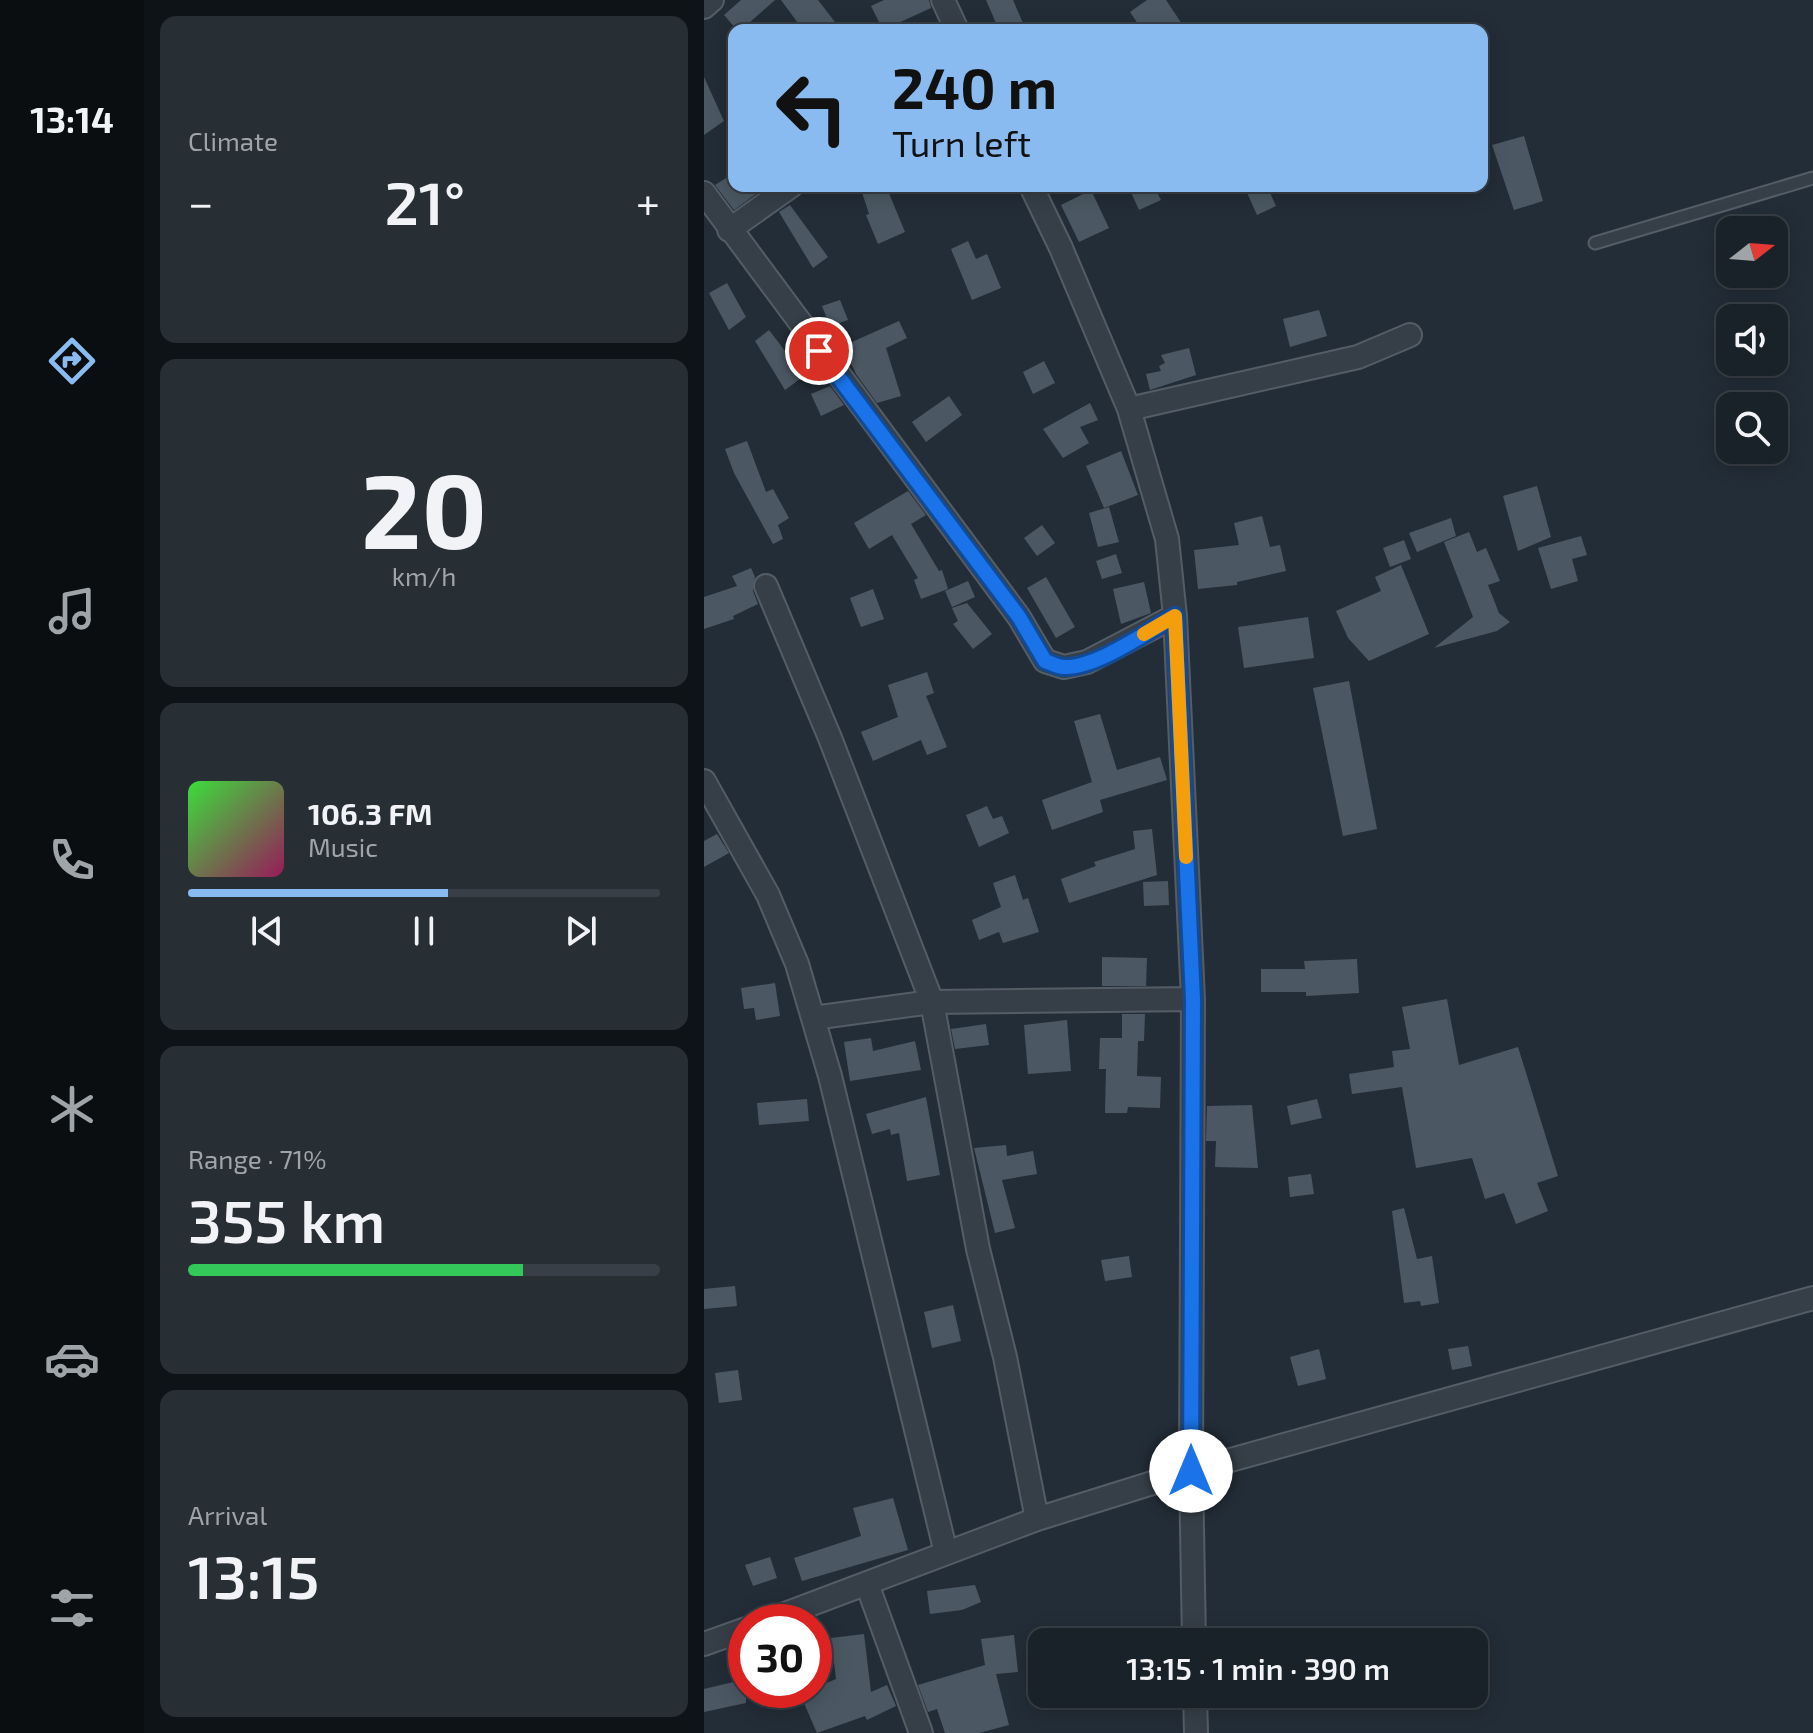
<!DOCTYPE html>
<html lang="en">
<head>
<meta charset="utf-8">
<style>
	body { margin:0; font-family:"Exo 2",sans-serif; background:#272f35; color:#f1f3f6; height:100vh; display:flex; flex-direction:column; font-size:30px; white-space:nowrap }
	* { box-sizing:border-box; margin:0 }
	p { font-size:26px; color:#9fa4a8 }
	.icon { flex:none; width:44px; height:44px; fill:none; stroke:currentColor; stroke-width:2; stroke-linecap:round; stroke-linejoin:round }
	.map { position:relative; flex:1; overflow:hidden }
	.drawer { display:flex; flex-direction:column; gap:16px; padding:16px; background:#0e1317; width:560px }
	.drawer>* { flex:none }
	.hud { position:absolute; left:24px; top:24px; width:760px; height:168px; border-radius:16px; box-shadow:0 4px 20px #0003,0 0 0 2px #383f46; background:#8abbf0; color:#111; overflow:hidden }
	.needle { width:52px; rotate:73deg }
	.controls { position:absolute; left:1012px; top:216px; display:grid; gap:16px }
	.controls a { display:grid; place-items:center; width:72px; height:72px; border-radius:16px; background:#1a2229; box-shadow:0 4px 20px #0003,0 0 0 2px #383f46; font-size:40px }
	.speed { position:absolute; left:24px; top:1604px; display:flex; gap:16px; font-size:40px; font-weight:700; text-align:center }
	.speed>* { display:grid; place-content:center; width:104px; height:104px; border-radius:50%; background:#1a2229; box-shadow:0 4px 20px #0003,0 0 0 2px #383f46; line-height:1 }
	.speed .limit { border:12px solid #d22; background:#fff; color:#111 }
	.pin { position:absolute; display:grid; place-items:center; width:68px; height:68px; color:#fff; margin:-34px; border:4px solid #fff; border-radius:50%; box-shadow:0 2px 8px #0007 }
	.me { position:absolute; width:88px; margin:-44px; rotate:0deg; stroke-linejoin:round; filter:drop-shadow(0 0 6px #0008) }
	.turn { display:flex; align-items:center; gap:28px; height:168px; padding:0 32px; font-size:36px }
	.turn .icon { width:104px; height:104px; stroke-width:2.5 }
	.turn b { display:block; font-size:56px; line-height:68px }
	.big { font-size:60px; font-weight:600; line-height:1.1 }
	.drawer .widget { flex:1; display:flex; flex-direction:column; justify-content:center; gap:12px; min-width:0; padding:0 28px; border-radius:16px; background:#272f35 }
	.drawer .dial { align-items:center; gap:0 }
	.dial b { font-size:104px; line-height:1 }
	.song { display:flex; align-items:center; gap:24px }
	.cover { width:96px; height:96px; border-radius:12px; background:linear-gradient(135deg,hsl(120 70% 55%),hsl(330 70% 35%)) }
	.played { height:8px; border-radius:4px; background:linear-gradient(90deg,#8abbf0 55%,#383f46 55%) }
	.keys { display:flex; justify-content:space-around; direction:ltr }
	.heat { display:flex; justify-content:space-between; align-items:center; font-size:44px; direction:ltr }
	.charge { height:12px; border-radius:6px; background:linear-gradient(90deg,#34c759 71%,#383f46 0) }
	.trip { position:absolute; left:324px; top:1628px; width:460px; height:80px; border-radius:16px; background:#1a2229; box-shadow:0 4px 20px #0003,0 0 0 2px #383f46; font-weight:600; line-height:80px; text-align:center }
	main { display:flex; flex:1; min-height:0 }
	.tabs { display:flex; flex-direction:column; width:144px; justify-content:space-around; align-items:center; background:#0a0e10; color:#9fa4a8 }
	.tabs .icon { width:56px; height:56px }
	.tabs .selected { color:#8abbf0 }
	.tabs b { font-size:36px; color:#f1f3f6 }
	.map>svg:first-child { display:block }
	.building { fill:#4b5863 }
	.lines { fill:none; stroke-linecap:round; stroke-linejoin:round }
	.service-casing { stroke:#545d66; stroke-width:15 }
	.minor-casing { stroke:#545d66; stroke-width:26 }
	.service { stroke:#363f48; stroke-width:11 }
	.minor { stroke:#363f48; stroke-width:22 }
	.route-casing { stroke:#114b97; stroke-width:20 }
	.route { stroke:#1a73e8; stroke-width:14 }
	.slow { stroke:#f59e0b; stroke-width:14 }
</style>
</head>
<body>
<main>
<nav class="tabs">
<b>13:14</b>
<svg class="icon selected" aria-label="directions" viewBox="0 0 24 24"><path d="M12 3l9 9-9 9-9-9zM9 14v-3h6M13 9l2 2-2 2"/></svg>
<svg class="icon" aria-label="music" viewBox="0 0 24 24"><path d="M9 18V5l10-2v13"/><circle cx="6" cy="18" r="3"/><circle cx="16" cy="16" r="3"/></svg>
<svg class="icon" aria-label="phone" viewBox="0 0 24 24"><path d="M5 4h4l2 5-3 2q2 4 5 5l2-3 5 2v4C11 20 4 13 5 4z"/></svg>
<svg class="icon" aria-label="climate" viewBox="0 0 24 24"><path d="M12 3v18M4 7l16 10M4 17L20 7"/></svg>
<svg class="icon" aria-label="car" viewBox="0 0 24 24"><path d="M5 17H2v-5l4-1 3-4h7l3 4 3 1v5h-3M9 17h6M6 11h13"/><circle cx="7" cy="17" r="2"/><circle cx="17" cy="17" r="2"/></svg>
<svg class="icon" aria-label="filters" viewBox="0 0 24 24"><path d="M4 7h16M4 17h16"/><circle cx="9" cy="7" r="2"/><circle cx="15" cy="17" r="2"/></svg>
</nav>
<section class="drawer">
<div class="widget"><p>Climate</p>
<div class="heat"><a>−</a><b class="big">21°</b><a>+</a></div>
</div>
<div class="widget dial"><b>20</b><p>km/h</p></div>
<div class="widget">
<div class="song"><i class="cover"></i><div><b>106.3 FM</b><p>Music</p></div></div>
<div class="played"></div>
<div class="keys"><svg class="icon" aria-label="previous" viewBox="0 0 24 24"><path d="M18 5L8 12l10 7zM5 5v14"/></svg><svg class="icon" aria-label="pause" viewBox="0 0 24 24"><path d="M8 5v14M16 5v14"/></svg><svg class="icon" aria-label="next" viewBox="0 0 24 24"><path d="M6 5l10 7-10 7zM19 5v14"/></svg></div>
</div>
<div class="widget"><p>Range · 71%</p><b class="big">355 km</b><div class="charge"></div></div>
<div class="widget"><p>Arrival</p><b class="big">13:15</b></div>
</section>
<div class="map">
<svg width="1109" height="1733" viewBox="0 0 1109 1733">
	<rect width="100%" height="100%" fill="#232d37"/>
	<!-- building -->
	<path class="building" d="M37,0h34l-34,30h-4l-13,-15z
		M77,0h37l17,22 -10,8h-22z
		M180,0h45l2,8 -48,22 -12,-24z
		M282,0h27l13,30h-27z
		M443,0h19l20,30h-44l-12,-18z
		M0,77l20,44 -20,14z
		M820,136l19,65 -29,9 -22,-65z
		M30,173v13h33l-33,24 -19,-25z
		M156,186h26l19,46 -27,12 -12,-29 3,-1z
		M424,186h26l7,14 -22,10z
		M540,186h23l9,20 -19,9z
		M387,190l18,38 -30,14 -18,-37z
		M86,205l38,52 -15,11 -34,-56z
		M264,241l8,18 11,-5 14,34 -29,12 -21,-51z
		M23,283l19,34 -17,13 -20,-37z
		M136,300l8,20 -18,6 -8,-20z
		M615,310l8,26 -37,11 -7,-28z
		M195,321l8,17 -21,10 15,48 -24,7 -21,-29 -13,-28z
		M65,330l35,46 -19,14 -30,-49z
		M485,348l7,27 -46,15 -4,-16 15,-3 -2,-5 6,-3 -4,-8z
		M340,361l11,22 -22,11 -10,-22z
		M126,386l14,19 -23,11 -10,-22z
		M245,396l13,19 -36,27 -14,-20z
		M386,403l8,17 -18,7 9,16 -26,15 -20,-29z
		M43,441l19,51 7,-3 16,29 -11,7 5,14 -10,5 -39,-71 -9,-24z
		M417,451l17,44 -34,13 -18,-42z
		M833,486l14,51 -33,14 -15,-55z
		M204,491l18,24 -15,9 28,47 3,-1 6,19 -27,10 -7,-19 4,-2 -26,-43 -23,14 -15,-26z
		M405,507l10,35 -21,5 -9,-34z
		M558,516l8,31 10,-2 6,26 -49,11v3l-39,4 -4,-39 45,-5 -5,-22z
		M747,518l5,18 -39,16 -8,-19z
		M338,525l13,18 -18,13 -13,-18z
		M765,532l8,20 9,-4 14,33 -12,4 11,28 11,9 -13,9 -63,17 39,-31 -29,-75z
		M877,536l6,19 -15,4 6,22 -27,8 -13,-41z
		M700,540l7,19 -21,8 -7,-19z
		M412,554l6,19 -20,6 -6,-18z
		M697,565l28,69 -60,27 -21,-23 -12,-27 45,-20 -6,-14z
		M47,568l4,9 -2,14 5,13 -25,12 1,3 -30,10v-32l33,-11 -5,-10z
		M342,577l29,50 -19,11 -29,-50z
		M264,581l7,16 -23,10 -7,-16z
		M440,582l7,31 -30,11 -8,-35z
		M169,589l11,30 -23,8 -11,-29z
		M263,603l25,31 -19,15 -20,-25 5,-3 -6,-13z
		M604,617l6,41 -70,10 -6,-41z
		M223,672l7,21 -8,3 21,51 -20,8 -6,-15 -48,21 -12,-29 37,-15 -10,-32z
		M645,681l28,148 -34,7 -30,-148z
		M396,714l17,56 43,-13 7,23 -67,20 3,12 -51,18 -10,-30 50,-18 -18,-61z
		M283,806l6,13 9,-3 7,17 -30,14 -13,-32z
		M448,829l5,46 -88,28 -8,-24 35,-13 -2,-4 41,-13 -2,-18z
		M13,834l12,19 -25,14v-26z
		M311,875l8,25 5,-2 11,34 -36,11 -4,-11 -20,8 -7,-20 29,-13 -8,-24z
		M464,881l1,24 -25,1 -1,-24z
		M398,957l45,1 -1,28h-44z
		M653,959l2,34 -53,3v-4h-45v-23h44l-1,-8z
		M71,983l5,33 -24,4 -2,-12 -10,1 -3,-21z
		M743,999l12,66 59,-18 40,129 -21,7 11,28 -32,13 -12,-31 -19,6 -13,-41 -56,10 -14,-81 -50,7 -3,-20 45,-7 -2,-16 18,-2 -8,-42z
		M418,1014h23l-1,27h-6l-1,35 24,1 -1,31 -32,-1 -1,6h-22l1,-44h-7l1,-31h22z
		M363,1020l4,51 -43,3 -4,-49z
		M282,1024l3,21 -34,4 -4,-20z
		M167,1038l2,13 42,-10 6,29 -71,11 -6,-39z
		M222,1097l14,78 -33,6 -8,-48 -8,2 -1,-6 -18,5 -6,-20z
		M103,1099l2,22 -50,4 -2,-22z
		M613,1099l5,19 -31,7 -4,-19z
		M548,1105l6,63 -43,-1 1,-26h-10l1,-35z
		M302,1145l1,11 26,-5 4,23 -35,6 13,48 -20,5 -21,-85z
		M607,1174l3,20 -24,3 -2,-20z
		M700,1208l13,51 15,-3 7,47 -18,3 -1,-5 -16,2 -12,-92z
		M425,1256l3,21 -27,4 -4,-21z
		M31,1286l2,20 -33,3v-20z
		M249,1305l8,36 -29,7 -8,-36z
		M764,1346l4,20 -20,4 -4,-21z
		M615,1349l7,30 -28,7 -8,-29z
		M34,1370l4,30 -23,3 -4,-30z
		M189,1498l15,52 -106,31 -8,-23 67,-22 -8,-28z
		M66,1557l7,21 -24,8 -8,-21z
		M271,1585l6,17 -19,8 -32,4 -3,-23z
		M160,1634l7,58 16,-7 9,21 -29,14 -2,-4 -48,17 -17,-39 36,-15 -5,-41z
		M310,1635l4,37 -22,2 13,51 -30,8h-34l-8,-24 -9,3 -10,-27 67,-20 -4,-26z
		M42,1679v24l-42,9v-23z"/>
	<g class="lines">
		<!-- service casing -->
		<g class="service-casing">
			<path id="service" d="M891,243l218,-65"/>
		</g>
		<!-- minor casing -->
		<g class="minor-casing">
			<path id="minor" d="M239,0l14,30
				M0,7l8,-7
				M327,186l30,62 68,161 38,130 8,77 18,383 -2,472 3,171
				M0,193l315,424 26,44 19,6 23,-5 88,-46
				M25,230l62,-44
				M425,409l229,-52 52,-22
				M62,586l64,152 102,264 46,247 27,108 32,162 154,-48 622,-173
				M0,781l64,114 29,69 33,112 116,477
				M109,1018l119,-16 261,-3
				M163,1584l54,149
				M60,1622l273,-103
				M0,1644l42,-15
				M491,1694l1,39"/>
		</g>
		<!-- service -->
		<use href="#service" class="service"/>
		<!-- minor -->
		<use href="#minor" class="minor"/>
	</g>
	<g class="lines">
		<!-- route casing -->
		<g class="route-casing">
			<path id="route" d="M115,351l200,266 26,44c6,2 13,6 19,6 33,1 82,-35 111,-51l18,383 -2,472"/>
		</g>
		<!-- route -->
		<use href="#route" class="route"/>
		<!-- slow -->
		<path class="slow" d="M440,634l31,-18 11,241"/>
	</g>
</svg>
<div class="controls">
<a><svg class="needle" viewBox="-14 -14 28 28"><path d="M0-13l5 13h-10z" fill="#e53935"/><path d="M0 13l5-13h-10z" fill="#9fa4a8"/></svg></a>
<a><svg class="icon" aria-label="sound" viewBox="0 0 24 24"><path d="M4 9h4l5-4v14l-5-4H4zM17 9q2 3 0 6"/></svg></a>
<a><svg class="icon" aria-label="search" viewBox="0 0 24 24"><circle cx="10" cy="10" r="6"/><path d="M15 15l6 6"/></svg></a>
</div>
<div class="speed"><div class="limit">30</div></div>
<div class="pin" style="left:115px;top:351px;background:#d93025"><svg class="icon" aria-label="arrive" viewBox="0 0 24 24"><path d="M6 21V4h12l-3 4 3 4H6"/></svg></div>
<svg class="me" style="left:487px;top:1471px" viewBox="-20 -20 40 40"><circle r="19" fill="#fff"/><path d="M0-13L10 11 0 6-10 11z" fill="#1a73e8"/></svg>
<div class="trip">13:15 · 1 min · 390 m</div>
<div class="hud">
<div class="turn"><svg class="icon" aria-label="left" viewBox="0 0 24 24"><path d="M17 20v-9H6M10 6l-5 5 5 5"/></svg><div><b>240 m</b>Turn left</div></div>
</div>
</div>
</main>
</body>
</html>
